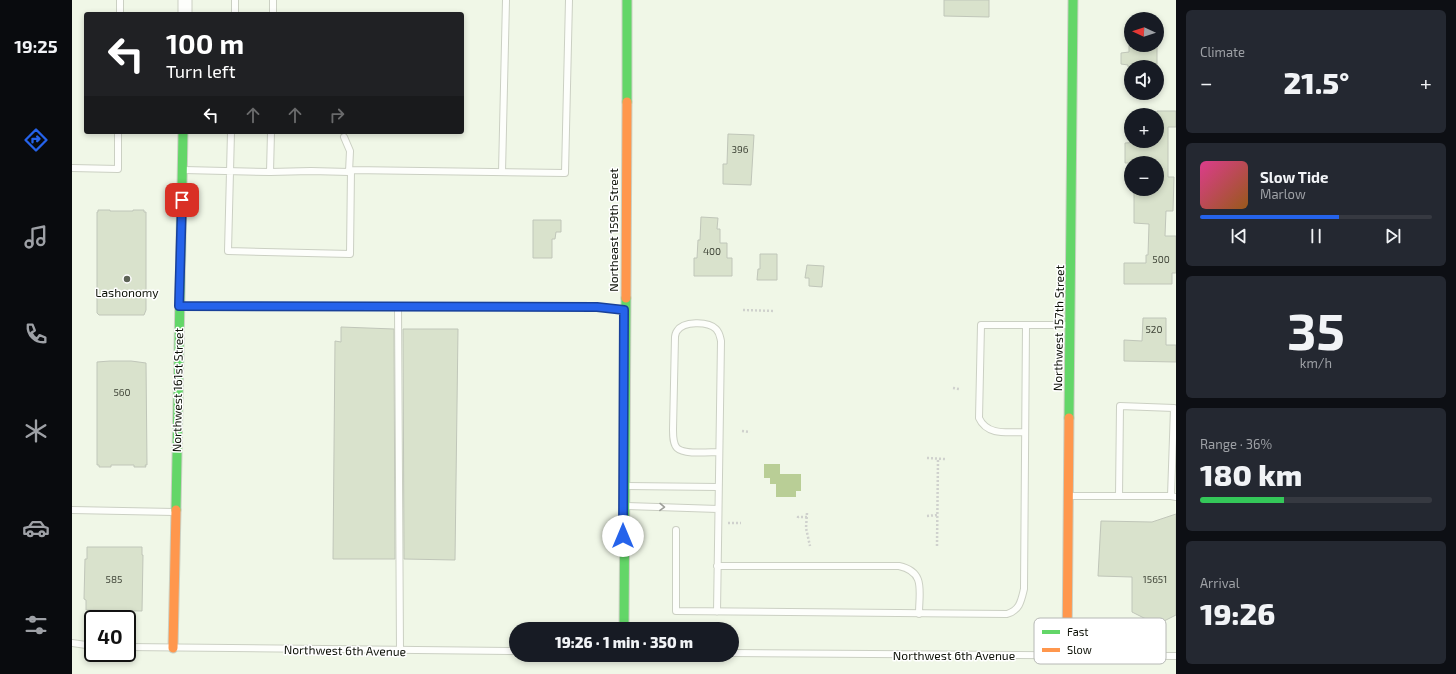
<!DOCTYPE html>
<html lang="en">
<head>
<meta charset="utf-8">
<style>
	body { margin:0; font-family:"Exo 2",sans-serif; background:#242831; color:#f1f3f6; height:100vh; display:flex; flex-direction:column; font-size:15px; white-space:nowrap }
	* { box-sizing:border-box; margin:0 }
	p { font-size:13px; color:#9ea1a6 }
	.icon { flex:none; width:22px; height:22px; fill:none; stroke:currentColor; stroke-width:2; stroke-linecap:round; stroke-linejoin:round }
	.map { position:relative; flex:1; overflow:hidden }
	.sheet { display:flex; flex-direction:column; gap:10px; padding:10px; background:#0d0f14; width:280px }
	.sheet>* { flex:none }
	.hud { position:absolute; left:12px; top:12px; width:380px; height:122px; border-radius:4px; box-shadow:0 2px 6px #0003; background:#202124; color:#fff; overflow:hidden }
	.needle { width:26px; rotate:273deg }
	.controls { position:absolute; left:1052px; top:12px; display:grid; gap:8px }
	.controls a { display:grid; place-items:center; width:40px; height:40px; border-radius:50%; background:#171b24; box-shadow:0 2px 6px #0003; font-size:20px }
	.speed { position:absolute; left:12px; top:610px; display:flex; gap:8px; font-size:20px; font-weight:700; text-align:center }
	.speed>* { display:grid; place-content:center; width:52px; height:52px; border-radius:50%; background:#171b24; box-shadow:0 2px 6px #0003; line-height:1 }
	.speed .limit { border:2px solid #111; border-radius:6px; background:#fff; color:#111 }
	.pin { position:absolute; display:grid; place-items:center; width:34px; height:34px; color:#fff; margin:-17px; border-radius:8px; box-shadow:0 2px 6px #0006 }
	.me { position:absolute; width:44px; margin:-22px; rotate:0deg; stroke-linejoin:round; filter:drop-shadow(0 0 3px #0008) }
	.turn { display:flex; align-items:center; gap:14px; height:84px; padding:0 16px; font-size:18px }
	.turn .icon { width:52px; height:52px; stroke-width:2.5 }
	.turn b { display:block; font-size:28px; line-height:34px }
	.lanes { display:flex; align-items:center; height:38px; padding:0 16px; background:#0003; justify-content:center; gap:20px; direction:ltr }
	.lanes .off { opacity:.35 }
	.big { font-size:30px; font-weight:800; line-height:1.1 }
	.sheet .card { flex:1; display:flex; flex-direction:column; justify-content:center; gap:6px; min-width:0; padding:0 14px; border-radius:6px; background:#242831 }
	.sheet .dial { align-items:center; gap:0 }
	.dial b { font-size:52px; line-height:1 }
	.song { display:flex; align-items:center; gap:12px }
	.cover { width:48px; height:48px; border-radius:6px; background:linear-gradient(135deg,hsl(330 70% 55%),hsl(30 70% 35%)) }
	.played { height:4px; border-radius:2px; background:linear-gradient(90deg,#2563eb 60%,#363941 60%) }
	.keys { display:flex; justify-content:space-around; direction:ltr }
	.heat { display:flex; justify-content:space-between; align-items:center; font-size:22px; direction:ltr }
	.charge { height:6px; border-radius:3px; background:linear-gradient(90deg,#34c759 36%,#363941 0) }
	.trip { position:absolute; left:437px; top:622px; width:230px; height:40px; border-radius:20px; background:#171b24; box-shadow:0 2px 6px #0003; font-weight:800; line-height:40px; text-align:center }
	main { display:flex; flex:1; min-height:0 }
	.menu { display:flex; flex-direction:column; width:72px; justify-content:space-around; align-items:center; background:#090b0e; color:#9ea1a6 }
	.menu .icon { width:28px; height:28px }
	.menu .current { color:#2563eb }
	.menu b { font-size:18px; color:#f1f3f6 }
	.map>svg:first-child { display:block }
	.water { fill:#b9ce96 }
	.building { fill:#d9e2cc; stroke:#c0c6b9 }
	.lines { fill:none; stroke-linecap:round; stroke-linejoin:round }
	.lane-casing { stroke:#cbd0c3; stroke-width:8 }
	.street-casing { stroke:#cbd0c3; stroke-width:15 }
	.fast-casing { stroke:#cbd0c3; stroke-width:11 }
	.slow-casing { stroke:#cbd0c3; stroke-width:11 }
	.path { stroke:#cfd1cd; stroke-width:2.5; stroke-dasharray:2 2; stroke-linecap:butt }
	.lane { stroke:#fdfefb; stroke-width:6 }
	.street { stroke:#fdfefb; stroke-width:13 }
	.fast { stroke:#63d668; stroke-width:9 }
	.slow { stroke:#ff974d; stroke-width:9 }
	.oneway { stroke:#9d9f99 }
	.route-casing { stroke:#184099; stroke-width:10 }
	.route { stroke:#2563eb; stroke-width:7 }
	.poi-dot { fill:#5c6255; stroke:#fff; stroke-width:1.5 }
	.labels { text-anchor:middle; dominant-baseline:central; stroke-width:3; stroke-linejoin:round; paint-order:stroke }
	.number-label { font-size:10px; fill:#404538 }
	.street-label { font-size:12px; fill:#0d1107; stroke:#fff }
	.poi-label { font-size:12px; fill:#0d1107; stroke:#fff }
	.key { fill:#fff; stroke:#b6b8b5; stroke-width:1 }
	.key-label { font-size:11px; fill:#0d1107 }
</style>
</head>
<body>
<main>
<nav class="menu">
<b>19:25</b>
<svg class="icon current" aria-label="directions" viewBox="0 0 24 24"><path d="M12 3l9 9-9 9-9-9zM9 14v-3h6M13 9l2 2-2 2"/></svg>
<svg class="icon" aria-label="music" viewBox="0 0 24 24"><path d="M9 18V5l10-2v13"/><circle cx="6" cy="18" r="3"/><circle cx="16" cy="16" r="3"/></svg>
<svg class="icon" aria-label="phone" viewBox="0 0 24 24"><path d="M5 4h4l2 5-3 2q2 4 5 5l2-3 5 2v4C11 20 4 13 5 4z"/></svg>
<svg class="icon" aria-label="climate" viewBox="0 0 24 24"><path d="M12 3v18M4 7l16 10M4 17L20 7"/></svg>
<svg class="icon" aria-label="car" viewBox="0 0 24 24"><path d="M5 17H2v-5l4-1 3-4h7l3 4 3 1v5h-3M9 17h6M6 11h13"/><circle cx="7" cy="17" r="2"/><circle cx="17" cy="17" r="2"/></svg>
<svg class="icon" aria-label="filters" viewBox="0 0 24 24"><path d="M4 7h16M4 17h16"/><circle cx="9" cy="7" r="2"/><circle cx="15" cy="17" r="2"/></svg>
</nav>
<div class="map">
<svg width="1104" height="674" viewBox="0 0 1104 674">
	<rect width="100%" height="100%" fill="#f0f7e7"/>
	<!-- water -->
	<path class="water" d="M692,464h16v10h21v17h-5v6h-20v-13h-6v-6h-6z"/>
	<!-- building -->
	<path class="building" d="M872,0h45v17l-45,-1z
		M1057,45h28v22h-29v-2l-7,-1v-11l8,-1z
		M1085,111h19v16h-8v50h6l-1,34h-7l-1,25h11v37h-4v11h-48v-21h22v-8h2l1,-31 -15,-1v-34h23v-26h-32v-20l32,-2z
		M656,134l26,1 -3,50 -28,-1v-20h4z
		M26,210h12v1h23v-1h11v2h2v98l-2,5h-45l-2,-2v-101h1z
		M629,217l17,1 -1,11h3v14h7v15h5v18h-38v-18h3l1,-18h2z
		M461,220h28v12h-5l-1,7h-3v19h-19z
		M688,254h17v26h-20l1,-11h2z
		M735,265l17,1 -2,21 -13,-1v-8h-4z
		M1071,318h23v27h10v17l-52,-1v-21l18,1z
		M269,327l53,2 1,230h-62l2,-218 6,1z
		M331,329h55l-3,231 -51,-1z
		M38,361h21l15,2 1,102h-2l1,2h-12v-2h-23v2h-12v-2h-2v-103z
		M1104,514v101l-16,8h-6l-22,-11v-35l-34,-1 3,-55 51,1z
		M15,547h55v8h1l-1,56 -56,-1v-10l-2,-1 1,-40h2z"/>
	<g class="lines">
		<!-- lane casing -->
		<g class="lane-casing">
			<path id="lane" d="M48,14v-14
				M163,14v-14
				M201,14v-14
				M159,132l-3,119 122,3 1,-84 214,3 4,-173
				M0,168l46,1v-37
				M112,170l86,2 41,-1 38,1 1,-21 -6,-14
				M198,172l1,-40
				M430,172l4,-172
				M108,306l417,1 26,2
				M326,307l2,344
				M954,325h43
				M554,486l92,1
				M998,496h101l5,1
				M1047,496l1,-90 54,2 -3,88
				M555,506l91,3
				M0,510l102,2
				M604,530v81l331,3c13,-4 14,-13 17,-25l2,-264h-45l-2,93c8,18 29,14 46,14
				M645,566h182c27,6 20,25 20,48
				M645,612l4,-271c-1,-4 -1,-8 -5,-12 -8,-8 -33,-8 -39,2 -1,1 -2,5 -2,6l-2,93c0,6 0,14 4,18 7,7 32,4 42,4
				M0,643l21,3
				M55,647l389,4
				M660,653l444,3"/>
		</g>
		<!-- street casing -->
		<g class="street-casing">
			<path id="street" d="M113,14v-14"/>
		</g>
		<!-- fast casing -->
		<g class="fast-casing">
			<path id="fast" d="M555,102v-102
				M997,418l4,-418
				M104,510l7,-378
				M552,629l2,-331"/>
		</g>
		<!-- slow casing -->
		<g class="slow-casing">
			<path id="slow" d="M554,298l1,-196
				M101,648l3,-138
				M995,655l2,-237"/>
		</g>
		<!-- path -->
		<path class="path" d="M671,310l32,1
			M881,388l6,1
			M670,431l8,1
			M855,458l18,1
			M735,513l-1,15 4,18
			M855,516l10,-1
			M726,518v-1h9
			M656,523h13
			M865,546l1,-87"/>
		<!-- lane -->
		<use href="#lane" class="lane"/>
		<!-- street -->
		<use href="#street" class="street"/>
		<!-- fast -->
		<use href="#fast" class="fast"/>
		<!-- slow -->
		<use href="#slow" class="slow"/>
	</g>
	<!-- one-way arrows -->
	<defs><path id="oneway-chevron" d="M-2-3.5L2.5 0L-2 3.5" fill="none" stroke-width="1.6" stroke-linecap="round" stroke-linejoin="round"/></defs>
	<use class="oneway" href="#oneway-chevron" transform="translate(590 507) rotate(1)"/>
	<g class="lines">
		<!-- route casing -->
		<g class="route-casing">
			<path id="route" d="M110,200l-3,106 418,1 27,3 -1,226"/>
		</g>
		<!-- route -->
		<use href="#route" class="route"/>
	</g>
	<!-- markers -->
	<circle class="poi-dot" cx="55" cy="279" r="4"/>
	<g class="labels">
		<!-- number labels -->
		<g class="number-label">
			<text x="668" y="149">396</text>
			<text x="640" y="251">400</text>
			<text x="1089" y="259">500</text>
			<text x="1082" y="329">520</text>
			<text x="50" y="392">560</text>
			<text x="42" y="579">585</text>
			<text x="1083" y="579">15651</text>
		</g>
		<!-- street labels -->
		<g class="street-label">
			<text transform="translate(541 230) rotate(-90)">Northeast 159th Street</text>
			<text transform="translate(986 328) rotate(-89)">Northwest 157th Street</text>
			<text transform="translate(105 390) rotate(-89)">Northwest 161st Street</text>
			<text transform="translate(273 650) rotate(1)">Northwest 6th Avenue</text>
			<text x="882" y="655">Northwest 6th Avenue</text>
		</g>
		<!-- poi labels -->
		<g class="poi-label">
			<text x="55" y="292">Lashonomy</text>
		</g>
	</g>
	<!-- legend -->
	<rect x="962" y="618" width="132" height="46" rx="6" class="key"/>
	<rect x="970" y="630" width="18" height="4" fill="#63d668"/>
	<rect x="970" y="648" width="18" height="4" fill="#ff974d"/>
	<g class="key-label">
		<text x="995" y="636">Fast</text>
		<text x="995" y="654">Slow</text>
	</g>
</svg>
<div class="controls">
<a><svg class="needle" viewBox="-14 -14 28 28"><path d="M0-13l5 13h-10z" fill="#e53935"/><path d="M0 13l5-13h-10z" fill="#9ea1a6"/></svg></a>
<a><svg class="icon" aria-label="sound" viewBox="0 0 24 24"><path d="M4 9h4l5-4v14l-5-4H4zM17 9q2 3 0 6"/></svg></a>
<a>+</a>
<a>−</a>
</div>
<div class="speed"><div class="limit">40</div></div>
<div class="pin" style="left:110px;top:200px;background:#d93025"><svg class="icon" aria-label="arrive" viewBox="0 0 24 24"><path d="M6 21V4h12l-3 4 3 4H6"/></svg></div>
<svg class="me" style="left:551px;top:536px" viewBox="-20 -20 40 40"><circle r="19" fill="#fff"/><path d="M0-13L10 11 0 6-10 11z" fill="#2563eb"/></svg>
<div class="trip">19:26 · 1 min · 350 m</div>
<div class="hud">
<div class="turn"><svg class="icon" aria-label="left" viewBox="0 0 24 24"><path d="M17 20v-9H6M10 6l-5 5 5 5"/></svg><div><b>100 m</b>Turn left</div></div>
<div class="lanes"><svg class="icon" aria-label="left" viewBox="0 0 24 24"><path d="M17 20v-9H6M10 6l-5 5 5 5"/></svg><svg class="icon off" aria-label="ahead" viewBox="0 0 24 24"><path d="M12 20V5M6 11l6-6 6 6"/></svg><svg class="icon off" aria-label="ahead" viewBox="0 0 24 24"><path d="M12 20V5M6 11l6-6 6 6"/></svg><svg class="icon off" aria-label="right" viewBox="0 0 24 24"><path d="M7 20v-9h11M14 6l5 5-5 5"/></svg></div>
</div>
</div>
<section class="sheet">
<div class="card"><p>Climate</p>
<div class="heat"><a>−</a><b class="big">21.5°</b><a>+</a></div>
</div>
<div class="card">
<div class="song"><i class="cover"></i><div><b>Slow Tide</b><p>Marlow</p></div></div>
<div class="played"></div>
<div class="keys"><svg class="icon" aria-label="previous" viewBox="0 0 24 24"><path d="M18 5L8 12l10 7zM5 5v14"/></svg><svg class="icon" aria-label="pause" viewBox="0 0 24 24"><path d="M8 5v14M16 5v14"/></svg><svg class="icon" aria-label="next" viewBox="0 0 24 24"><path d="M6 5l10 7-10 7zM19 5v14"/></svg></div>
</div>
<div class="card dial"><b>35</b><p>km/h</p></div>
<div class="card"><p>Range · 36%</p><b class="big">180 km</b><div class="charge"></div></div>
<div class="card"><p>Arrival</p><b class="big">19:26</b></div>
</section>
</main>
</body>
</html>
